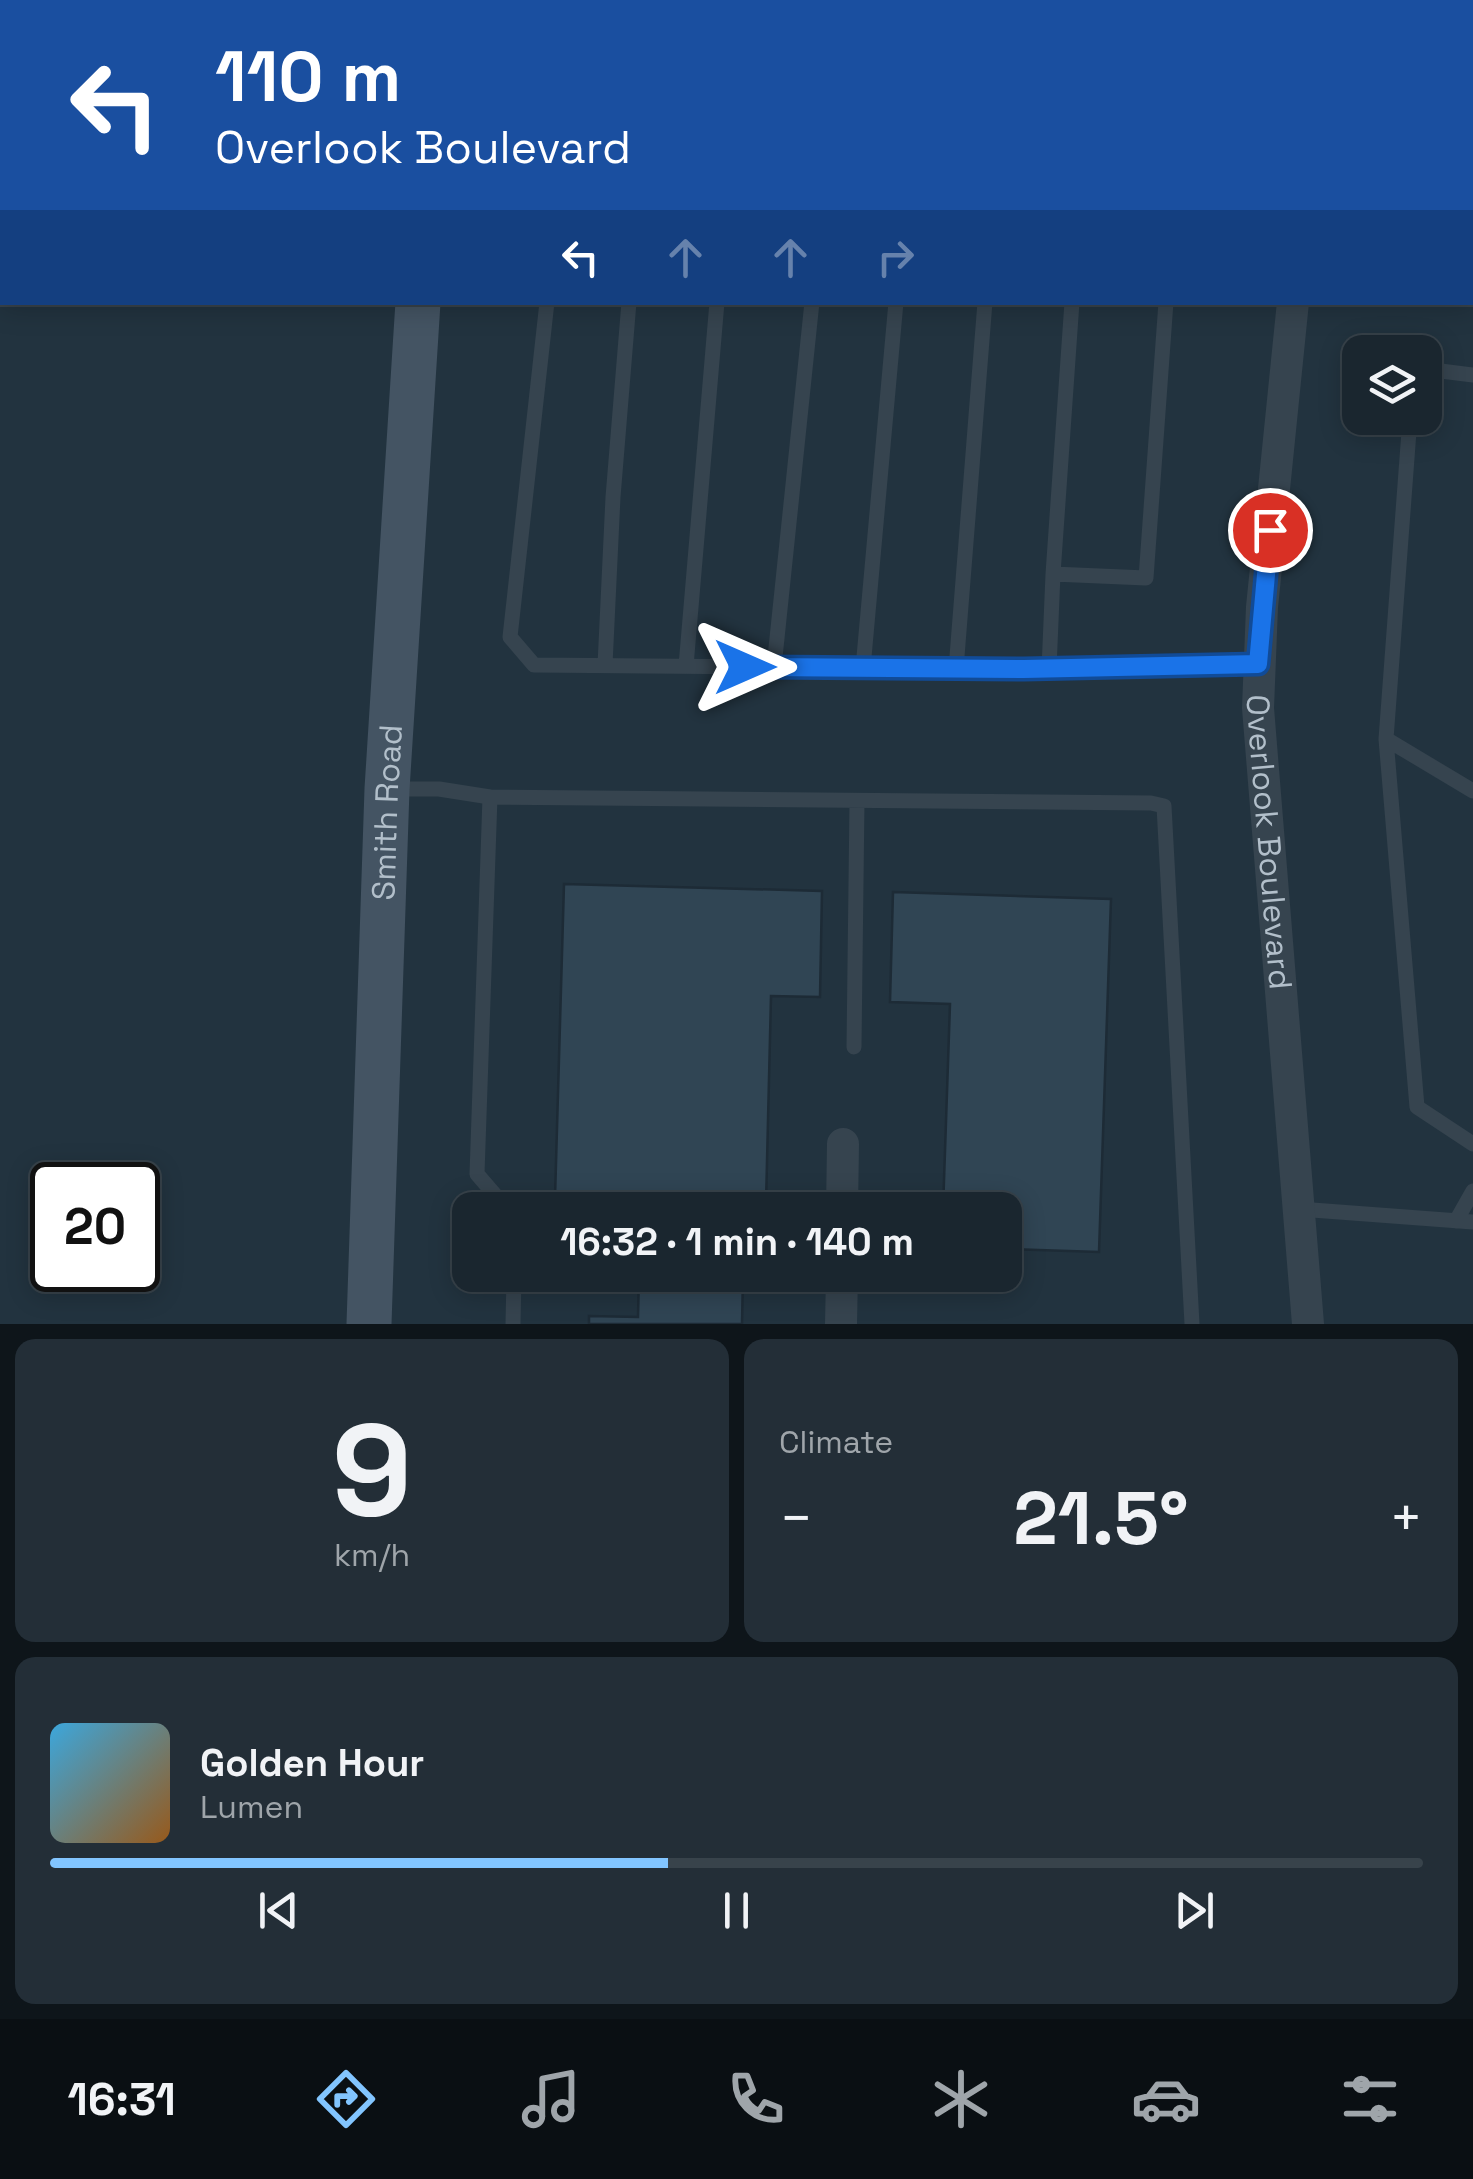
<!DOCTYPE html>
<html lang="en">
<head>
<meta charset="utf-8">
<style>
	body { margin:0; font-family:"Space Grotesk",sans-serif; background:#232e37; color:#f1f3f6; height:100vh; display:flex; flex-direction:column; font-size:38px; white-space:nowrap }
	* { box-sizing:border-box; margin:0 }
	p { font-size:32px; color:#9fa5aa }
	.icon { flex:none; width:55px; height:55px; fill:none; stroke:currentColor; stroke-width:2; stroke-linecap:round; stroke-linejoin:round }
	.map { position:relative; height:1324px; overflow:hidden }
	.details { display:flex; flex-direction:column; gap:15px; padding:15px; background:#0e151a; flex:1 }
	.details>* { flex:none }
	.guide { position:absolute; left:0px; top:0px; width:1475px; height:305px; box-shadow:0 5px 25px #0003,0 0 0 2px #38434b; background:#1a4fa0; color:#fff; overflow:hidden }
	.controls { position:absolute; left:1342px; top:335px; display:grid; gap:20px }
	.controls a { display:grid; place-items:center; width:100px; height:100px; border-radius:20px; background:#1a262f; box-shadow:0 5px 25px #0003,0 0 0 2px #38434b; font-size:50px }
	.speed { position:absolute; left:30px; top:1162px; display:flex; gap:20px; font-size:50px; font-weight:700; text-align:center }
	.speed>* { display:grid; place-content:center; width:130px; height:130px; border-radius:50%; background:#1a262f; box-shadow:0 5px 25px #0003,0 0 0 2px #38434b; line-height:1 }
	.speed .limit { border:5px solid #111; border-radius:15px; background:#fff; color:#111 }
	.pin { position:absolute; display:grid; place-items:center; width:85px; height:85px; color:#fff; margin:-42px; border:5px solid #fff; border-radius:50%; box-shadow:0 2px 10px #0007 }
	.me { position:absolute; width:110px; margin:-55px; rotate:90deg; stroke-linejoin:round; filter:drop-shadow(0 0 8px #0008) }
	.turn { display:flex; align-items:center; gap:35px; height:210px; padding:0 50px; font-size:45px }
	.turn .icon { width:130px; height:130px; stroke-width:2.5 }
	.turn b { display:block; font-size:70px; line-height:85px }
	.lanes { display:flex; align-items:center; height:95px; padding:0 50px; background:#0003; justify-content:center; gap:50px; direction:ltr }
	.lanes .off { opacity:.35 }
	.big { font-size:75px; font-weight:800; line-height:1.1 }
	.details .widget { flex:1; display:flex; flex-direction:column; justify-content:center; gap:15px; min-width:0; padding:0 35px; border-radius:20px; background:#232e37 }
	.details .dial { align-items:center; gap:0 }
	.dial b { font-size:130px; line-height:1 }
	.song { display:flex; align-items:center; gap:30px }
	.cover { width:120px; height:120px; border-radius:15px; background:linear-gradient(135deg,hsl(200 70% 55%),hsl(30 70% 35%)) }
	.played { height:10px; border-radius:5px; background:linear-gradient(90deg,#82c5ff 45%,#38434b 45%) }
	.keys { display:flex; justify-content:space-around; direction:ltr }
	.heat { display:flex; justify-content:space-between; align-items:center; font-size:55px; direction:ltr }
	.details .tiles { flex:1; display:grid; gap:15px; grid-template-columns:1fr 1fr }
	.widget:last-child { grid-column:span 2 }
	.trip { position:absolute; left:452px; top:1192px; width:570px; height:100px; border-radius:20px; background:#1a262f; box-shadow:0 5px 25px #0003,0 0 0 2px #38434b; font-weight:800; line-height:100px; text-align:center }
	.tab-bar { display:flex; height:160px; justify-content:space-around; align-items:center; background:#0a0f13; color:#9fa5aa }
	.tab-bar .icon { width:70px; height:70px }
	.tab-bar .selected { color:#82c5ff }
	.tab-bar b { font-size:45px; color:#f1f3f6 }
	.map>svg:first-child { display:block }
	.building { fill:#304554; stroke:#1d2b36; stroke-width:2.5 }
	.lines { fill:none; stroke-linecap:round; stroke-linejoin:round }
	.lane { stroke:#36444f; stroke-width:15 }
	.street { stroke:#36444f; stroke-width:32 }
	.secondary { stroke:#445463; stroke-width:45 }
	.route-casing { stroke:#114b97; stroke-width:25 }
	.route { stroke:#1a73e8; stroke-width:18 }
	.labels { text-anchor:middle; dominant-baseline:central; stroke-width:10; stroke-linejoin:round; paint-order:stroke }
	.street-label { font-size:32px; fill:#b2bfca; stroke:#1b2934 }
</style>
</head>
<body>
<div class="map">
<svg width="1473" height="1324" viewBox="0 0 1473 1324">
	<rect width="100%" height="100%" fill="#22333f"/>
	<!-- building -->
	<path class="building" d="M551,0h581l-581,2z
		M564,884l258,7 -2,106 -49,-1 -5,207 -211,-5z
		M893,892l218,7 -12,353 -94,-3v-39h-62l7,-206 -60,-2z
		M639,1275h104l-1,49h-153v-8l49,1z"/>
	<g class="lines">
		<!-- lane -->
		<path class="lane" d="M132,2v-2
			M528,2l1,-2
			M0,192h2
			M1472,293h1
			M547,302l-37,335 24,28 490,4 234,-5
			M1425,369l48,6
			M1410,418l-24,321 87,52
			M1053,574l19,-272
			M605,665l8,-168 16,-195
			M686,666l31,-364
			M774,667l38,-365
			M863,668l33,-366
			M956,669l29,-367
			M1049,669l4,-95 93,4 20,-276
			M1386,739l31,368 56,37
			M390,789h49l51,8
			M854,1047l3,-246
			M1299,1209l174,13
			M508,1210l-31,-36 13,-377 661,6 13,3 28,518
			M1456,1221l17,-30
			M513,1324l1,-49"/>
		<!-- street -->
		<g class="street">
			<path d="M1323,2l1,-2"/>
			<path id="s1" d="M1293,302l-31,305 -4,101 50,616"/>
			<path d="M842,1210l1,-66"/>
			<path d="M841,1324l1,-49"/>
		</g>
		<!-- secondary -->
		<g class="secondary">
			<path d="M446,2v-2"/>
			<path id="s2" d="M369,1324l18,-535 31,-487"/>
		</g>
	</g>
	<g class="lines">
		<!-- route casing -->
		<g class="route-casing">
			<path id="route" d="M745,667l279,2 234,-5 12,-134"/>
		</g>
		<!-- route -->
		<use href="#route" class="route"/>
	</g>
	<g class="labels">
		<!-- street labels -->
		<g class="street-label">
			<text stroke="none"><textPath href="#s2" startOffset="512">Smith Road</textPath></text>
			<text stroke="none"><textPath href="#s1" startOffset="542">Overlook Boulevard</textPath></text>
		</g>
	</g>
</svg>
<div class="controls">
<a><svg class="icon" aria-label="layers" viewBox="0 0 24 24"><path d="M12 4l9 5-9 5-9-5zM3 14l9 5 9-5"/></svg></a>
</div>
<div class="speed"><div class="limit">20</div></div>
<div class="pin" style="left:1270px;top:530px;background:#d93025"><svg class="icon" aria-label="arrive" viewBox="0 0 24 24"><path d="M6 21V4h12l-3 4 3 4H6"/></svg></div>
<svg class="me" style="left:745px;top:667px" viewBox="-20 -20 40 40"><path d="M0-17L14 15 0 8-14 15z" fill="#1a73e8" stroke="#fff" stroke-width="4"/></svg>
<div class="trip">16:32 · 1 min · 140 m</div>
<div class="guide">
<div class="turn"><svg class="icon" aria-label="left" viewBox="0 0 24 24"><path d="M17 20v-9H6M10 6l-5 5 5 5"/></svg><div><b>110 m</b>Overlook Boulevard</div></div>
<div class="lanes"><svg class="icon" aria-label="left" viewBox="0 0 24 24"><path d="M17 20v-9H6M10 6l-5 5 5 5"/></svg><svg class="icon off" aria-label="ahead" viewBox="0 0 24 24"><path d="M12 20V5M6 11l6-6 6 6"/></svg><svg class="icon off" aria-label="ahead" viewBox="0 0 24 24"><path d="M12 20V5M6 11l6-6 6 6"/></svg><svg class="icon off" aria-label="right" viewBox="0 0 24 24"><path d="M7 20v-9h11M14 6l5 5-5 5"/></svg></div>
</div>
</div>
<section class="details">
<div class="tiles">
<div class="widget dial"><b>9</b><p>km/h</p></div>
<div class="widget"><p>Climate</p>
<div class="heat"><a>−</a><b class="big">21.5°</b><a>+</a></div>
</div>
<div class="widget">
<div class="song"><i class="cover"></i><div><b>Golden Hour</b><p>Lumen</p></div></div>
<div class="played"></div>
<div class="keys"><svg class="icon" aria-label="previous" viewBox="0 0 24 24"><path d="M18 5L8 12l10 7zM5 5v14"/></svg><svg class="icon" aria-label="pause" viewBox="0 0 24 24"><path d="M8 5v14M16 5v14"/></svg><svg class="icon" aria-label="next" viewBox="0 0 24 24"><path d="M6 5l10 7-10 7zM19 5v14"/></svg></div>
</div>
</div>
</section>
<nav class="tab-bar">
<b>16:31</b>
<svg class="icon selected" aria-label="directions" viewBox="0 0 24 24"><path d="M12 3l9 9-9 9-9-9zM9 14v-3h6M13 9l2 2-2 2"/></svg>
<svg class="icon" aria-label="music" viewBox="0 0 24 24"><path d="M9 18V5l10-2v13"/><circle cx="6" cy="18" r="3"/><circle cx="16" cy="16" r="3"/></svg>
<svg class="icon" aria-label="phone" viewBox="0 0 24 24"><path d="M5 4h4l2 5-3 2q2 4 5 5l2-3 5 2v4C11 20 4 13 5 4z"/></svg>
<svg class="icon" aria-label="climate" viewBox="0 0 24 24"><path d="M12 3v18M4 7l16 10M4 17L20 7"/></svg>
<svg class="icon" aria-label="car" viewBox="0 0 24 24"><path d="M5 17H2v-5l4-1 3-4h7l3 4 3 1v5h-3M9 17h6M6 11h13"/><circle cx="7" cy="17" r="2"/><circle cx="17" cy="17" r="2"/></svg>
<svg class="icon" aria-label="filters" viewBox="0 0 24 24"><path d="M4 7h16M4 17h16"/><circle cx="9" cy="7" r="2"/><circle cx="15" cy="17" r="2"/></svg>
</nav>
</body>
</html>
